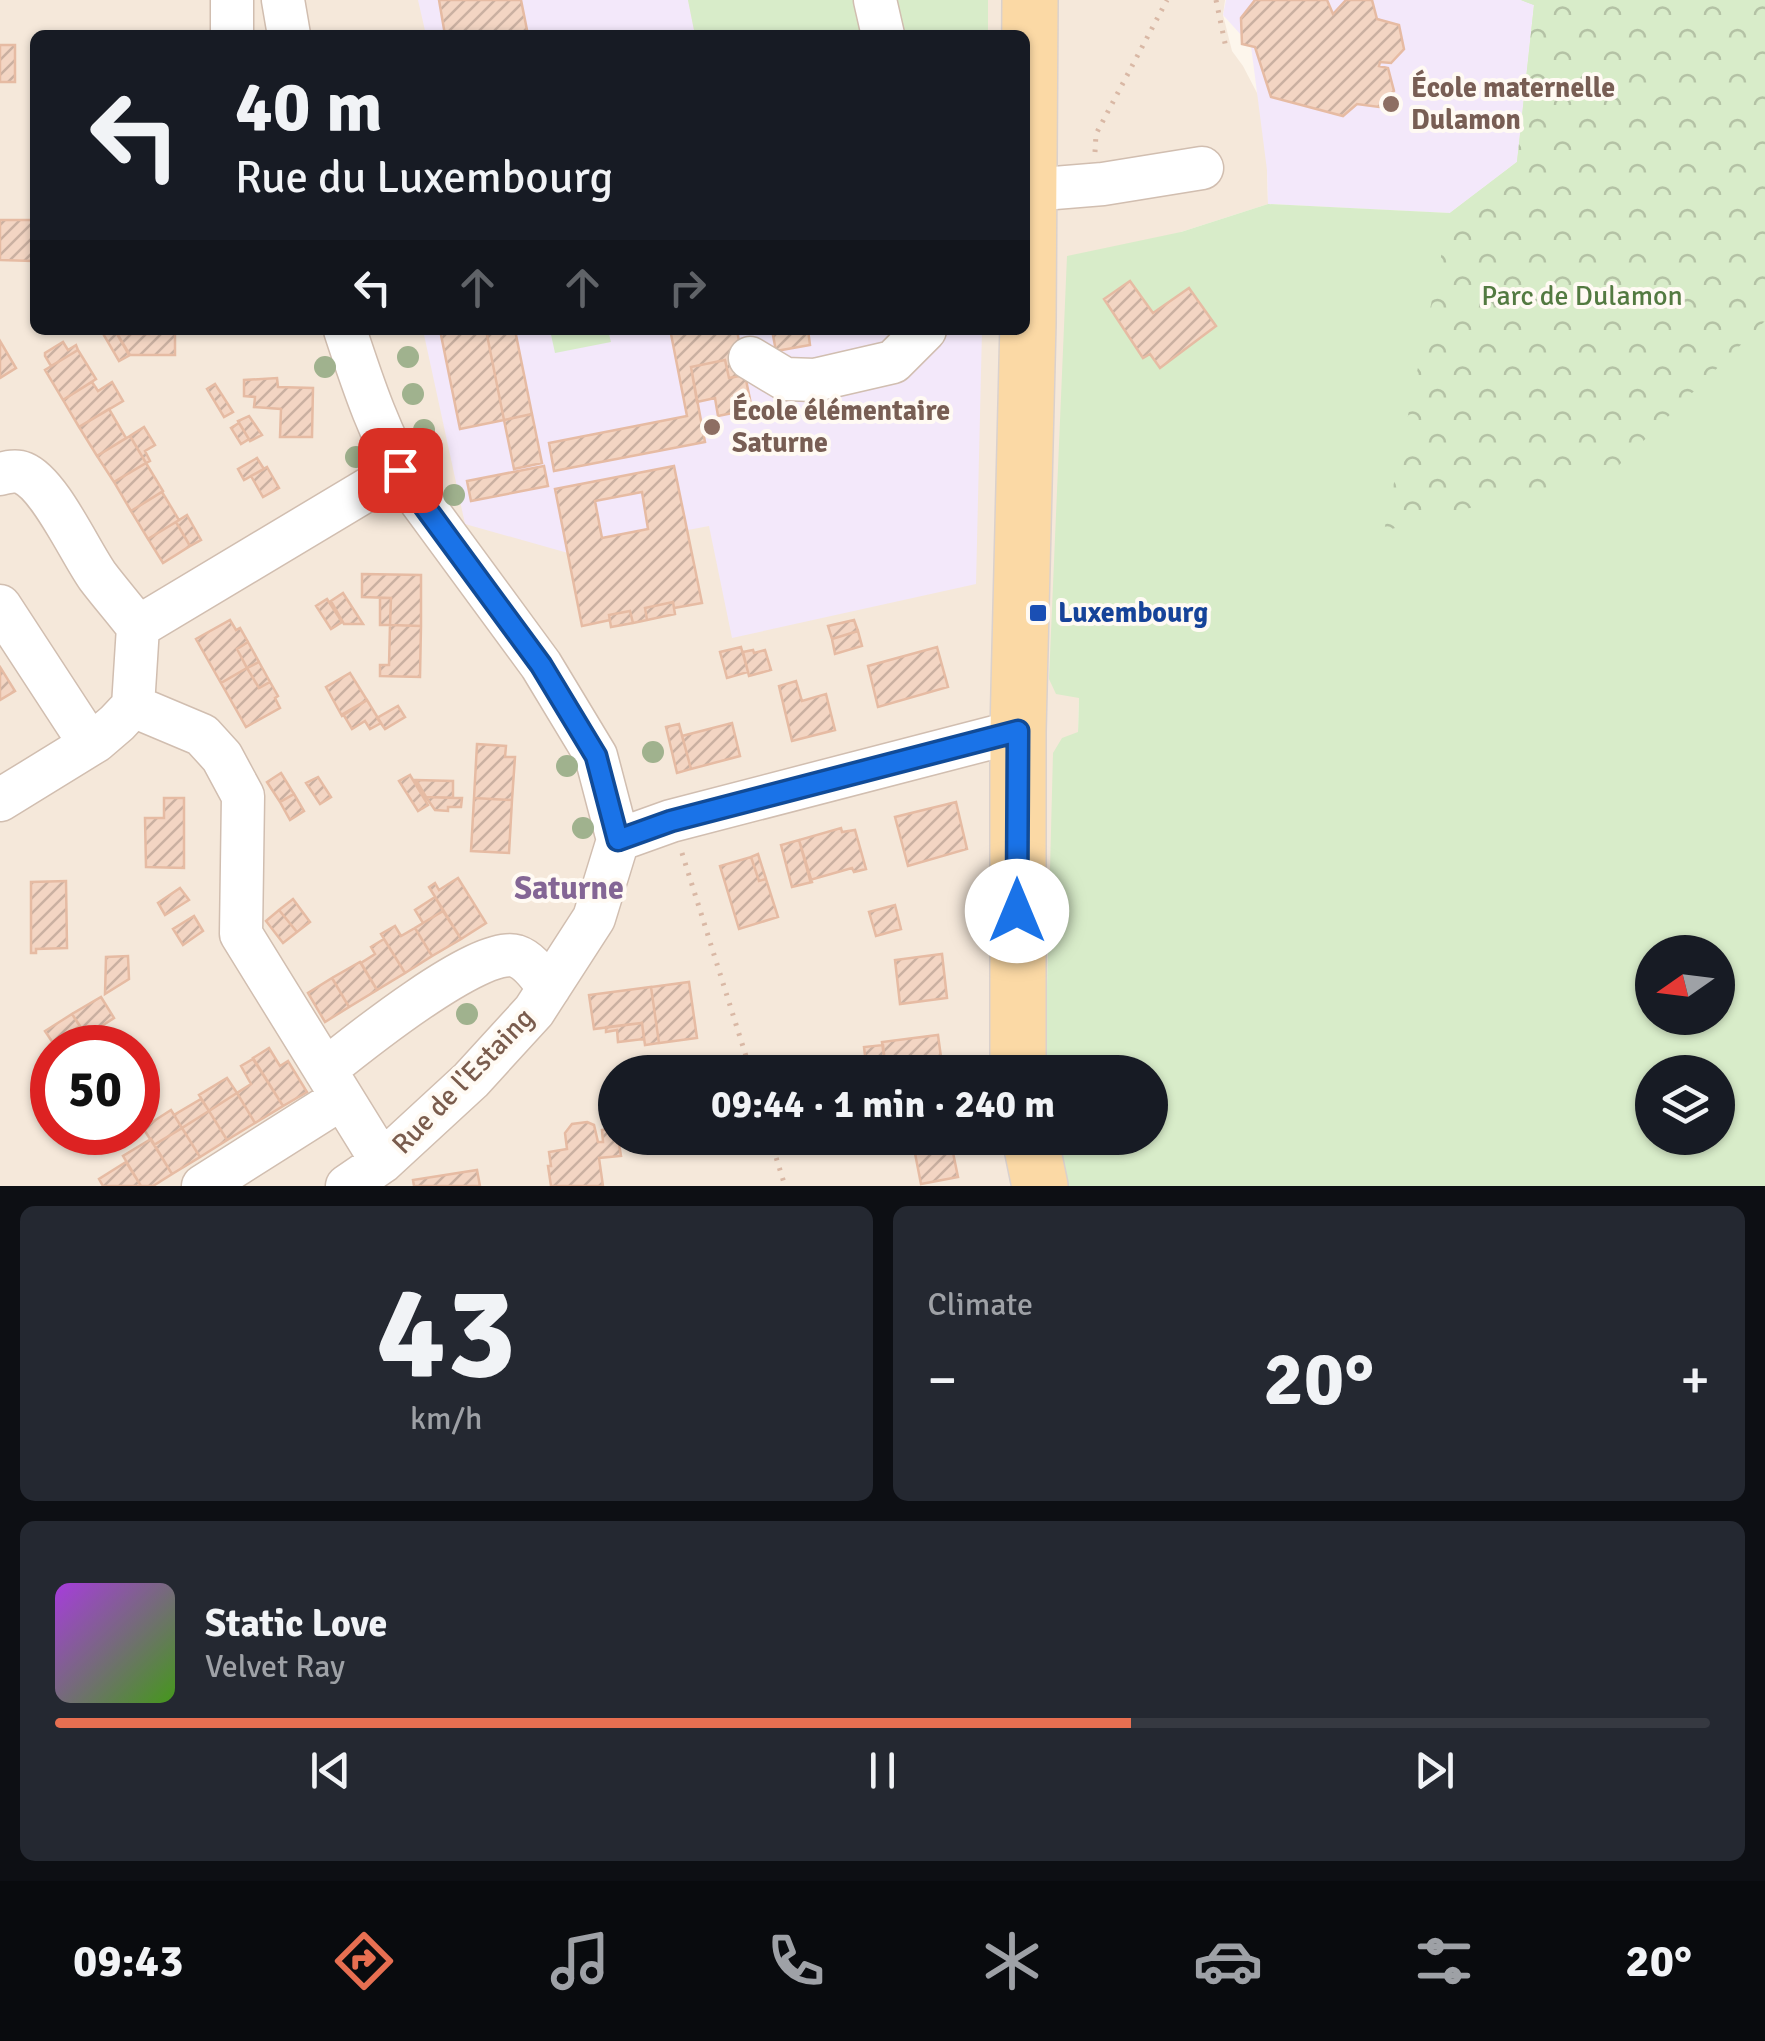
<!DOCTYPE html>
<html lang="en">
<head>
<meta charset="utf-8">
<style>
	body { margin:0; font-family:Signika,sans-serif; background:#242831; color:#f1f3f6; height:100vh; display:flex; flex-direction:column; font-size:38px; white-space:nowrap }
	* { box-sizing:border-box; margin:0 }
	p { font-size:32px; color:#9ea1a6 }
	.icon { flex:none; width:55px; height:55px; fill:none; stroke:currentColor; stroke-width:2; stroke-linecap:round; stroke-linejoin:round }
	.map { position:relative; height:1186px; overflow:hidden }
	.side { display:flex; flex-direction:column; gap:20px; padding:20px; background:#0d0f14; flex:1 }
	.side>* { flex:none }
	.guide { position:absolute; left:30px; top:30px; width:1000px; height:305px; border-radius:15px; box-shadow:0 2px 8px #0004; background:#171b24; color:#f1f3f6; overflow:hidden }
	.needle { width:65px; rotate:256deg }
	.fabs { position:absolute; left:1635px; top:935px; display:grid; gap:20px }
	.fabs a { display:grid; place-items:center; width:100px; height:100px; border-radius:50%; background:#171b24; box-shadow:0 2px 8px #0004; font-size:50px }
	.speed { position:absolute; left:30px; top:1025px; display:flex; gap:20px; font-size:50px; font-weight:700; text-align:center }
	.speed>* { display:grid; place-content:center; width:130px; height:130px; border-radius:50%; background:#171b24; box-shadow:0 2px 8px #0004; line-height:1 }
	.speed .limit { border:15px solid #d22; background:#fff; color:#111 }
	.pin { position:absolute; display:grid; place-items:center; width:85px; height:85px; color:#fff; margin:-42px; border-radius:20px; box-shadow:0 5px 15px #0006 }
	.me { position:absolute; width:110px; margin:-55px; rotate:0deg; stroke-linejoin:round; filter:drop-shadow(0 0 8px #0008) }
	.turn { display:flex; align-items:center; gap:35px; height:210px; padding:0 40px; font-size:45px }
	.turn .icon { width:130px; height:130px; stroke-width:2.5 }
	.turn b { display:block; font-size:70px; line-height:85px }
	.lanes { display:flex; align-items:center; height:95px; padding:0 40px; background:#0003; justify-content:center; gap:50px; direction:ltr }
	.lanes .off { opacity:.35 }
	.big { font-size:75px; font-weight:700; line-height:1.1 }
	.side .tile { flex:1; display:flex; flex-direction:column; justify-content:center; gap:15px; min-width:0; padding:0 35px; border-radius:15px; background:#242831 }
	.side .dial { align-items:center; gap:0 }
	.dial b { font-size:130px; line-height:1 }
	.song { display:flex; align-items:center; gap:30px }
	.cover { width:120px; height:120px; border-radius:15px; background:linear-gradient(135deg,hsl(280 70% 55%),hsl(100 70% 35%)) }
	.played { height:10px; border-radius:5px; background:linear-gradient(90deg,#e76f51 65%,#363941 65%) }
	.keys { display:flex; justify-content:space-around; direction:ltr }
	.heat { display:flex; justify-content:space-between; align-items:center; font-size:55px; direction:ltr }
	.side .tiles { flex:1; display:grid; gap:20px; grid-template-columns:1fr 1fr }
	.tile:last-child { grid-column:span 2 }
	.trip { position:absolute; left:598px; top:1055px; width:570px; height:100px; border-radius:50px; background:#171b24; box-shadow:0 2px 8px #0004; font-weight:700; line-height:100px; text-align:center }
	.tab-bar { display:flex; height:160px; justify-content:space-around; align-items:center; background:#090b0e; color:#9ea1a6 }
	.tab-bar .icon { width:70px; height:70px }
	.tab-bar .on { color:#e76f51 }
	.tab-bar b { font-size:45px; color:#f1f3f6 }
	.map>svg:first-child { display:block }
	.residential { fill:#f5e8da; fill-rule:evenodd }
	.education { fill:#f3e8fa }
	.grass { fill:#d8ecc9; fill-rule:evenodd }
	.forest { fill:url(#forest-crowns) }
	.building { fill:url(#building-hatch); stroke:#e6bba3; stroke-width:2.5; fill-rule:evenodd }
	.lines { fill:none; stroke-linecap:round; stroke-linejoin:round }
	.minor-casing { stroke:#d1beb0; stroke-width:45 }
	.major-casing { stroke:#dad1cd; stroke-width:58 }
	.path { stroke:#d9b8a5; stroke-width:5; stroke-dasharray:2.5 8; stroke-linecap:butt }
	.minor { stroke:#fff; stroke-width:42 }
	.major { stroke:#fbd9a5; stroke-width:55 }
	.tree { fill:#a0b28e }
	.route-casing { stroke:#114b97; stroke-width:25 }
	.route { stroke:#1a73e8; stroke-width:18 }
	.education-dot { fill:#8d6e63; stroke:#fffaf3; stroke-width:4 }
	.transit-dot { fill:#1a4fb4; stroke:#fffaf3; stroke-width:4 }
	.labels { text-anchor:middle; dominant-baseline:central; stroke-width:8; stroke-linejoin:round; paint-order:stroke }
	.education-label { font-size:28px; font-weight:bold; fill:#785e54; stroke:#fffaf3; text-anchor:start }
	.park-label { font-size:28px; fill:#537a41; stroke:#fffaf3 }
	.transit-label { font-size:28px; font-weight:bold; fill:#164399; stroke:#fffaf3; text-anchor:start }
	.street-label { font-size:28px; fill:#7a5c4d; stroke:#fffaf3 }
	.quarter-label { font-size:32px; font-weight:bold; fill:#846695; stroke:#fffaf3 }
</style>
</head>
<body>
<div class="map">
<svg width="1765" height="1186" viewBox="0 0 1765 1186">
	<defs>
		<pattern id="forest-crowns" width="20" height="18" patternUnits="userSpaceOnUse" patternTransform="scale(2.5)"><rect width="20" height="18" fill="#d8ecc9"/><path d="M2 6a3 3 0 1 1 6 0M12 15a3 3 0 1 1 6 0" fill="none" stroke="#b4c2a5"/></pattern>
		<pattern id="building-hatch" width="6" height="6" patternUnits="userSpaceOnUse" patternTransform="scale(2.5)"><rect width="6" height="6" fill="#f3d5c3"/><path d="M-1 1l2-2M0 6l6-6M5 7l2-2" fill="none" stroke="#cab0a1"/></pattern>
	</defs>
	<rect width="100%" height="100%" fill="#fdf6ec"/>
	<!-- residential -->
	<path class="residential" d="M0,0h1225l-2,15 9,36 11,15 27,52 -3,52 1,34 -87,28 -102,465 -1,35 -33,333 1,7h-431v66h444l9,48h-1068zM35,35h990v295h-990zM52,1048h86v84h-86z"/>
	<!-- education -->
	<path class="education" d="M418,0h270l7,35h-269z
		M1226,0h295l13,4 -17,158 -67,51 -182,-9 -1,-34 -16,-124 -28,-31z
		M423,330h559l-6,254 -244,54 -23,-112 -141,27 -103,-29z"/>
	<!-- grass -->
	<path class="grass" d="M688,0h300v35h-293z
		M1521,0h244v1186h-697l-9,-48h91v-66h-104l-1,-7 8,-312 9,-15 16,-6 1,-34 -23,-4 -7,-15 18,-423 114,-24 87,-28 182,9 67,-51 17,-157zM1652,952h66v66h-66zM1652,1072h66v66h-66z
		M550,330h58l3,12 -56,11z"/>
	<!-- forest -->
	<path class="forest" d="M1521,0h244v321l-150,148 -231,62 66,-318 67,-51 17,-157z"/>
	<!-- building -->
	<path class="building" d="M439,0h82l7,35h-83z
		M1255,0h72l6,14 13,-14h26l5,19 22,6 5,24 -13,14 -11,-1 -1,4 9,2 6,23 -15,16 -22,-3 -14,12 -72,-19 -16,-50 -13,-3 -1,-26z
		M0,45h15v37h-15z
		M0,220h33l-1,41 -32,-1z
		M1130,281l23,32 36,-25 27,38 -56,42 -10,-14 -7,4 -39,-59z
		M105,330h10l15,25 -11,6 -17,-29z
		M149,330h26v25h-46l-12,-21h32z
		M440,330h46l18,90 -44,9z
		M486,330h29l17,84 -28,6z
		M692,330h45l8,45 -16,3 -4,-18 -34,7 14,75 -151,29 -5,-28 138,-27 -16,-82z
		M772,330h36l2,15 -34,6z
		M0,341l16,27 -16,10z
		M63,342l5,8 8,-5 2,5 -27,16 -6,-10v-3z
		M78,350l18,29 -33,21 -18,-30z
		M725,360l4,18 16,-3 7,34 -34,7 -3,-18 -18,4 -6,-35z
		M277,378l1,9 35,1 -1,49h-32l1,-28 -27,-2 1,-10 -11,-1v-16z
		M92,382l6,9 14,-9 11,19 -44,26 -16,-27z
		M215,384l18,28 -9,5 -17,-28z
		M109,409l17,29 -29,18 -18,-29z
		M532,414l10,49 -28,6 -10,-49z
		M249,416l13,19 -12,6 -12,-20z
		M239,423l10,16 -8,5 -10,-16z
		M144,427l11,18 -10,6 5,10 -4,2 -16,-27z
		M130,436l16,27 -32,19 -17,-26z
		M257,458l7,11 -20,11 -6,-11z
		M146,463l17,28 -32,20 -17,-29z
		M544,466l4,20 -77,15 -4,-20z
		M674,466l28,137 -28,5 -1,-6 -28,6 2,12 -14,3 -3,-12 -21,4 1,5 -28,6 -27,-137zM642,492l6,37 -46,9 -7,-37z
		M267,467l12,21 -16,9 -12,-21z
		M162,492l17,28 -31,19 -17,-28z
		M187,515l14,25 -11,6 -14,-24z
		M176,522l14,24 -27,17 -15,-24z
		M362,574l59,1v51l-31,-1 1,-27 -29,-1z
		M343,593l20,31h-19l-13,-23z
		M380,598h11l-1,27h-10z
		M327,599l15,23 -11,7 -15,-23z
		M673,602l2,12 -28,6 -2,-12z
		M630,611l3,12 -22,4 -2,-12z
		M230,620l6,10 4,-2 8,14 -11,7 10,19 -26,15 -25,-44z
		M854,620l4,11 -26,8 -4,-13z
		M390,625l31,1 -1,51 -40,-1v-11h9z
		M858,631l4,15 -27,8 -3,-15z
		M248,642l11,20 -12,6 -10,-19z
		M741,647l7,25 -21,6 -7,-26z
		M937,647l11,40 -70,20 -10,-41z
		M753,650l1,3 11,-3 6,20 -22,6 -6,-24z
		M259,662l11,20 -11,6 -12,-20z
		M0,667l15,24 -15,9z
		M247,668l12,20 11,-6 8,14 -3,2 5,10 -34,19 -25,-44z
		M350,673l17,27 -25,16 -16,-29z
		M796,681l6,20 24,-7 9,36 -43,11 -13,-55z
		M367,700l14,23 -11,6 -5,-8 -13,8 -9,-15z
		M398,706l7,11 -20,12 -8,-11z
		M732,723l8,33 -49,13 -9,-33z
		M679,724l12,45 -14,4 -11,-46z
		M477,744l29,2 -1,11h10l-3,43 -38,-2z
		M281,773l13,21 -14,8 -13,-20z
		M410,775l18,30 -10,6 -19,-30z
		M318,777l13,20 -11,7 -14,-21z
		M416,780l37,1v17l-27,-1z
		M294,794l10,17 -14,9 -10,-18z
		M426,797l36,1 -1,9h-13v4l-13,-1z
		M164,798h20v70l-38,-1 -1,-49h19z
		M474,798l38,2 -3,53 -38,-2z
		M956,802l11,47 -59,17 -13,-49z
		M841,828l1,4 13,-2 11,39 -12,3 -2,-4 -42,12 -11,-40z
		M799,840l13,42 -20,5 -11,-42z
		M758,854l8,25 -7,2 -8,-24z
		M751,857l8,24 7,-2 12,38 -39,12 -19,-63z
		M458,878l28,45 -25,16 -32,-52 6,-4 4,7z
		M66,881l1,67 -31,1v4h-5v-71z
		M180,888l9,12 -24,15 -7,-12z
		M435,897l8,14 -20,12 -8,-13z
		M293,899l17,23 -13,10 -18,-22z
		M895,905l6,24 -25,7 -7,-24z
		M279,910l18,22 -14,11 -17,-22z
		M443,911l18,28 -29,17 -17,-28z
		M194,916l9,15 -20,14 -10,-16z
		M395,926l6,10 14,-8 17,28 -27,17 -24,-39z
		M384,939l21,34 -28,17 -16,-27 14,-9 -4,-7z
		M942,954l5,44 -47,6 -5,-44z
		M128,956l1,23 -24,15 1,-37z
		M360,962l17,28 -28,17 -17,-29z
		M332,978l17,29 -24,15 -17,-29z
		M689,982l8,56 -38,5 -8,-56z
		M651,987l8,56 -14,2 -3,-22 -48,6 -5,-34z
		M101,997l13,21 -28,18 -14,-22z
		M72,1014l8,12 -27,17 -8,-12z
		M642,1023l2,16 -26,3 -1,-12 -11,2v-5z
		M938,1035l5,37h-57l-4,-30z
		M883,1045l3,27h-19l-3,-25z
		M269,1048l11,18 8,-5 19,31 -24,14 -30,-48z
		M253,1059l30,47 -28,17 -18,-30 14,-9 -10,-18z
		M227,1078l10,15 -28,18 -10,-16z
		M237,1093l18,30 -28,17 -18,-29z
		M201,1099l8,12 -27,17 -8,-13z
		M171,1110l11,18 -28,17 -11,-17z
		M209,1111l18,29 -27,17 -18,-29z
		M587,1122l7,3 4,17h5l-1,-12 11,-2 2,10h3l3,18 -22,2 4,28h-52l-3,-20h3l-2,-14 18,-3 -2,-16 7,-9z
		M182,1128l18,29 -28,17 -18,-29z
		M912,1138h38l8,39 -37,7z
		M151,1139l21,35 -19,12h-12l-18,-30z
		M126,1162l15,24h-38l-4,-7z
		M477,1170l3,16h-66l-1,-6z"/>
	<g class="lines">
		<!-- minor casing -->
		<g class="minor-casing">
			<path id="minor" d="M283,0l6,35
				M875,0l8,35
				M232,35v-35
				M1030,190l73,-6 99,-16
				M345,330c18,55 36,109 66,158l130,177 55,91 22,84 -24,78 -60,93 -63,69 -89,82 -35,24
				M750,358l35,21 30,1 78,-18 32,-32
				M0,474c8,-2 16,-4 23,-1 27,11 57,79 75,104 13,17 27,33 40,50
				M0,606l90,138
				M138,627l262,-157
				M133,706l69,29 20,22 21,39 -2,138 141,228
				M0,800l96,-59 21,-18 16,-17 5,-79
				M618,840l53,-19 347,-90
				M325,1070c31,-25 155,-125 191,-114 15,5 24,21 33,32
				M203,1186l139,-88"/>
		</g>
		<!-- major casing -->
		<g class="major-casing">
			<path id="major" d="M1018,1072v-341l10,-408 2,-323
				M1030,1138l10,48"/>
		</g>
		<!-- path -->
		<path class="path" d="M1216,0l10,48
			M1095,152l1,-18 71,-134
			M682,853l69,219
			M770,1138l15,48"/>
		<!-- minor -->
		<use href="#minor" class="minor"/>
		<!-- major -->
		<use href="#major" class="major"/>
	</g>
	<!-- trees -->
	<g class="tree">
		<circle cx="408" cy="357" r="11"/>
		<circle cx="325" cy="367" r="11"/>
		<circle cx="413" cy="394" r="11"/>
		<circle cx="424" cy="430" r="11"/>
		<circle cx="356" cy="457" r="11"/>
		<circle cx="454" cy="495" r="11"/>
		<circle cx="653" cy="752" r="11"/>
		<circle cx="567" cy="766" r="11"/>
		<circle cx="583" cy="828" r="11"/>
		<circle cx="467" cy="1014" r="11"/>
	</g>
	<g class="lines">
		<!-- route casing -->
		<g class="route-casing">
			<path id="route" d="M400,470l11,18 130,177 55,91 22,84 53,-19 347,-90 -1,180"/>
		</g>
		<!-- route -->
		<use href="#route" class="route"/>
	</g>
	<!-- markers -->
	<g class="education-dot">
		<circle cx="1391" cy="104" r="10"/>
		<circle cx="712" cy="427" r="10"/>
	</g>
	<rect class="transit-dot" x="1028" y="603" width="20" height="20" rx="5"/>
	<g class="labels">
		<!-- education labels -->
		<g class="education-label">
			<text x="1411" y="88">École maternelle<tspan x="1411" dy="32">Dulamon</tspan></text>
			<text x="732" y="411">École élémentaire<tspan x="732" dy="32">Saturne</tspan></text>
		</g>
		<!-- park labels -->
		<g class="park-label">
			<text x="1582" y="296">Parc de Dulamon</text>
		</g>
		<!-- transit labels -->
		<g class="transit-label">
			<text x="1058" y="613">Luxembourg</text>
		</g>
		<!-- street labels -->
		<g class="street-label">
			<text transform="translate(463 1081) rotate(-46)">Rue de l'Estaing</text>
		</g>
		<!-- quarter labels -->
		<g class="quarter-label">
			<text x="569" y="888">Saturne</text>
		</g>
	</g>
</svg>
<div class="fabs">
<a><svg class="needle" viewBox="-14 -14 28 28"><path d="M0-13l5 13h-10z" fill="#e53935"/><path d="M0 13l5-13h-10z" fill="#9ea1a6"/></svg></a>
<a><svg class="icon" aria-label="layers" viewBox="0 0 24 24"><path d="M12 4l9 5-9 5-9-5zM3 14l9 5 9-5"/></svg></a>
</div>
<div class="speed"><div class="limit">50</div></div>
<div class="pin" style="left:400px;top:470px;background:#d93025"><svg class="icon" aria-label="arrive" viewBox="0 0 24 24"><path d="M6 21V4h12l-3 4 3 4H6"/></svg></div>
<svg class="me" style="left:1017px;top:911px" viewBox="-20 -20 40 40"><circle r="19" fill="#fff"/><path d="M0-13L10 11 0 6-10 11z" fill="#1a73e8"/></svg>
<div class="trip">09:44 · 1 min · 240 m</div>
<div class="guide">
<div class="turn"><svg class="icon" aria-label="left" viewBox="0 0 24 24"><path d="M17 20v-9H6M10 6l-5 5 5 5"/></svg><div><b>40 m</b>Rue du Luxembourg</div></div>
<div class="lanes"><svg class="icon" aria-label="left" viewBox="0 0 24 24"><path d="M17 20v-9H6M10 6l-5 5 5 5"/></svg><svg class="icon off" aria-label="ahead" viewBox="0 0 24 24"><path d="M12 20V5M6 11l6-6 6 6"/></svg><svg class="icon off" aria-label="ahead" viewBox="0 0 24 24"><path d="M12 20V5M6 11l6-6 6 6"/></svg><svg class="icon off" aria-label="right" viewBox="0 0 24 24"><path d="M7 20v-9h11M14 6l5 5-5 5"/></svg></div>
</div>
</div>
<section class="side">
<div class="tiles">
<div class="tile dial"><b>43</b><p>km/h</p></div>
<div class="tile"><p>Climate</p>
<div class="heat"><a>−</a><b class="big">20°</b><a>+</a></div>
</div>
<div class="tile">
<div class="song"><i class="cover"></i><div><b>Static Love</b><p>Velvet Ray</p></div></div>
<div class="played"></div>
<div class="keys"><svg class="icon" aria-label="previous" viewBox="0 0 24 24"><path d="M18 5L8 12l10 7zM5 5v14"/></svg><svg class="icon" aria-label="pause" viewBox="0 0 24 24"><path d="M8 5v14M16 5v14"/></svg><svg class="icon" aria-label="next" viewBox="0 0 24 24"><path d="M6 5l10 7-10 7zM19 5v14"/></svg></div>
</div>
</div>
</section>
<nav class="tab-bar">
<b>09:43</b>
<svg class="icon on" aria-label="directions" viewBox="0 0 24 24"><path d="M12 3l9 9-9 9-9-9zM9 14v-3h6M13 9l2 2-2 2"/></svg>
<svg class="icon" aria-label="music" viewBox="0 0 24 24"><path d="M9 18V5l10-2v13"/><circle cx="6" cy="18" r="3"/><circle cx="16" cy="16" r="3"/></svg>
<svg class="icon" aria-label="phone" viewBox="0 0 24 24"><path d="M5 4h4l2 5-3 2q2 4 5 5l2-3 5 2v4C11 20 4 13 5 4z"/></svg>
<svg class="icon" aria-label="climate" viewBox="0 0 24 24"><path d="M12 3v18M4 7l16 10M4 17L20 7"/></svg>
<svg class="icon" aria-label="car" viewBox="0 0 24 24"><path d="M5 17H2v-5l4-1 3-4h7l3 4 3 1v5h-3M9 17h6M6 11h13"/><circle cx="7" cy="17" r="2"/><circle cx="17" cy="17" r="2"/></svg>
<svg class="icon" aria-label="filters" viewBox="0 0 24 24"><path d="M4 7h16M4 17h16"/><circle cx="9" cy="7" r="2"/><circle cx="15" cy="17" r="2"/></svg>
<b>20°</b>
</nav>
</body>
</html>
